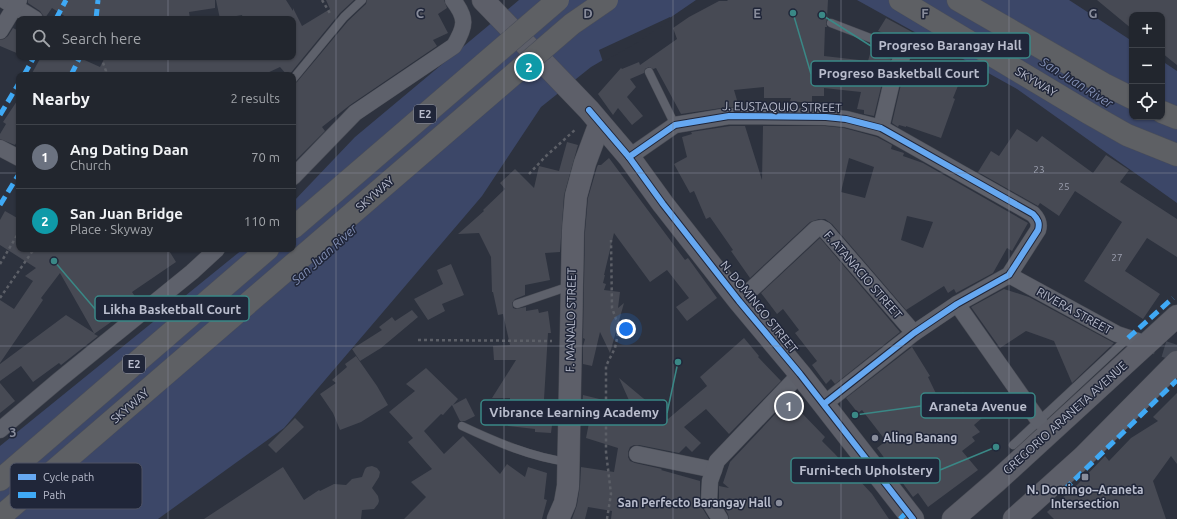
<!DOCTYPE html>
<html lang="en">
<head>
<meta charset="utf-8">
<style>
	body { margin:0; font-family:Ubuntu,sans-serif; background:#2e323a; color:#f1f3f6 }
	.controls { position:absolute; right:12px; top:12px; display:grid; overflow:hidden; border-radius:8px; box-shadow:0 1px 3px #0004 }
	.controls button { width:36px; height:36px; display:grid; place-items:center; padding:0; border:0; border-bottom:1px solid #3f434a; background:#22262e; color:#f1f3f6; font:20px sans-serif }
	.you { position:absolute; left:626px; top:329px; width:14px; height:14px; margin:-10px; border:3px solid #fff; border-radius:50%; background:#1a73e8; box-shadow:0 0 0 6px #1a73e833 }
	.badge { display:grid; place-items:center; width:26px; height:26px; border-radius:50%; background:#1a73e8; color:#fff; font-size:13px; font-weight:700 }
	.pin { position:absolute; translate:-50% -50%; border:2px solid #fff; box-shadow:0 1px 4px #0006 }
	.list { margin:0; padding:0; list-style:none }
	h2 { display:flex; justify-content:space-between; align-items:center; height:52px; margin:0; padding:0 16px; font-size:17px }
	h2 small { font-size:13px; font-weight:400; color:#a2a5aa }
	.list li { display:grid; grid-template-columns:26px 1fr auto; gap:12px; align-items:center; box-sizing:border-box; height:64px; padding:0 16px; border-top:1px solid #3f434a }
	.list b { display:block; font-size:15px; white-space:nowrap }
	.list p { margin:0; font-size:13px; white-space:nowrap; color:#a2a5aa }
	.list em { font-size:13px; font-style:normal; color:#a2a5aa }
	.icon { flex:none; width:22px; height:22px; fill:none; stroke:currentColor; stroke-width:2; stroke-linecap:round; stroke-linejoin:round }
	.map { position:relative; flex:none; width:1177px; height:519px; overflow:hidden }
	.search { position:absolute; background:#22262e; box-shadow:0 1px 3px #0004; left:16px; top:16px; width:280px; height:44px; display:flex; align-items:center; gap:10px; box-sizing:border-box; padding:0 14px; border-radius:8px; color:#a2a5aa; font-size:15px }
	.panel { position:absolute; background:#22262e; box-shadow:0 1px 3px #0004; left:16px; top:72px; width:280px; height:180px; border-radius:8px }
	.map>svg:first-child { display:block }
	.water { fill:#3c4768 }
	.pier { fill:#2d323e }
	.building { fill:#474a54; fill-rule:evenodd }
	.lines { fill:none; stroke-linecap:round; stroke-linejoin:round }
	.street-tunnel { stroke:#424753; stroke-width:16; stroke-dasharray:16 8; stroke-linecap:butt }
	.lane-casing { stroke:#4a4d56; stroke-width:9 }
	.street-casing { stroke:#4a4d56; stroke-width:17 }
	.secondary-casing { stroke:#4a4d56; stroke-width:23 }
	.highway-casing { stroke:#4a4e59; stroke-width:23 }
	.path { stroke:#5c5f67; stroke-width:2.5; stroke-dasharray:3 3; stroke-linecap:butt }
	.lane { stroke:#5e616b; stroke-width:8 }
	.street { stroke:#5e616b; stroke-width:16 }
	.secondary { stroke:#5d5f69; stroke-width:22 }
	.highway { stroke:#5e6064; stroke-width:22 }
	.highway-bridge-casing { stroke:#4a4e59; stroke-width:23; stroke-linecap:butt }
	.highway-bridge { stroke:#5e6064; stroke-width:22 }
	.quiet { stroke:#3fa9f5; stroke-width:5; stroke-dasharray:10 5; stroke-linecap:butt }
	.cycleway-casing { stroke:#202639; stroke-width:8 }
	.cycleway { stroke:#66a8f1; stroke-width:6 }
	.grid { fill:none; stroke:#888c9b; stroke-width:1; stroke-opacity:0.55 }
	.poi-dot { fill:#888c9b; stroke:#202639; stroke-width:1.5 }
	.labels { text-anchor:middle; stroke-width:3; stroke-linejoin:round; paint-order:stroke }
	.number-label { font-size:10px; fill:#9ca0af }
	.shield { fill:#202639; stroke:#8b90a1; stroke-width:1 }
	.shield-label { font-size:11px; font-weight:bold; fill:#b9bdcd }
	.street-label { font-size:12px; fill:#b9bdcd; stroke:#202639 }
	.poi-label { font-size:12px; font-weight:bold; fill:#b9bdcd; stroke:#202639; text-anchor:start }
	.water-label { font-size:13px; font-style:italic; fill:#818eb3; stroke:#202639 }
	.key { fill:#202639; stroke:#4e5365; stroke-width:1 }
	.key-label { font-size:11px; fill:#b9bdcd }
	.grid-label { font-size:13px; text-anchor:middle; font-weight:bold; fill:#888c9b; stroke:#202639; stroke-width:3; stroke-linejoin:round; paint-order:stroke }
	.leader { fill:none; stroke:#3a8886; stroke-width:1.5 }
	.callout-dot { fill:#3a8886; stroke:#202639; stroke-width:1.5 }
	.callout { fill:#202639; stroke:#3a8886; stroke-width:1.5 }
	.callout-label { font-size:13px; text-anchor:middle; font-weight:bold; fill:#b9bdcd }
</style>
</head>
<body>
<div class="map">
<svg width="1177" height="519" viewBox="0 0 1177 519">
	<rect width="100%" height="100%" fill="#2d323e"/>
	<g class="water">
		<path d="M519,0H696L639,39L591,67L541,107L482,196L284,428L158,519H0V446L243,249H293V202L355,137Z"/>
		<path d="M857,0H1069L1132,41V117H1162V61L1177,71V203L1017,89Z"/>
	</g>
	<path class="pier" d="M670,17L671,19L640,41L603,62L599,50Z"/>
	<g class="building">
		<path d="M28,0H215V8L189,12L190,19H69L52,8L45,18L40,11L28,3Z"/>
		<path d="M216,0H286L293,11V8L302,26L330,9L326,0H354L340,13L289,75H287L280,67L263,75H31L41,57H78L100,67L105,57H293V19H243L242,15L220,19Z"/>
		<path d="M367,0H444L447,8L438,14L448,33L433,40L437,46L350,105L322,127L325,131L293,163V84L297,82L348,21L366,4Z"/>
		<path d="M727,0H828L827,19L826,23L827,27H825L824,56L868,61L870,54L891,59L884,75L874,116L864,114V110L857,109L861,92L824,88V96H812V103L790,101L791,98H764V87L734,90L739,107H728L681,114L656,68L653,69L649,67L645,69L644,73L630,79L636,87L627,97L643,116L632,125L618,108L613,115L598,94L621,68L622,69L639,62L640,65L677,39L673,28L689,17L719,1H728Z"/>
		<path d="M1097,0H1177V65L1162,53V15H1132V29Z"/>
		<path d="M886,18L912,32L906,43L900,39L878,31Z"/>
		<path d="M13,28L19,31V54L0,46V40L4,39L8,36Z"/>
		<path d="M910,63L962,76L953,98L955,99L941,138L906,126V127L899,125L898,127L892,123L902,80Z"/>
		<path d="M19,98V138L15,145L0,139V134L6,124L3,122Z"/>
		<path d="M730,126H745L762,180L763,126H825L844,128L877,137L892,145L891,149L904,153L903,156L923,163L1028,223L1012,251L1007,248L993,273L956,293L954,289L948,293L944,286L906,310L832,224L825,219H819L810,222L750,278L731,251L733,250L710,217L706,219L694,191L690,193L674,164L687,157L682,137L692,134L691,132ZM849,158L874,167L865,198L841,192ZM907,216L933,222L923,248L901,240Z"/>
		<path d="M1017,129L1037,142L1042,136L1093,173L1106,155L1129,170L1120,182L1177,219V257L1147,238L1125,271L1160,294L1143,319L1084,281L1122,222L1075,191L1059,216L1040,203L1038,206L978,172L991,151L999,156Z"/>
		<path d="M567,142L578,145L564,195L560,252L545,253L550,280L525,285V295L515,299L512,303L513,308L516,309L526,307V311L538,309L539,313L548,311L551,333H548L543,416L553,417L551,433L535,432V429L508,426L510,398H492L516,360H494L493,346L510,345L503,314L498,315L493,292H492L491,257L479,233L458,234L484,211L483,210L505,189L500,183L515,169L534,188L539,166L559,171Z"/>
		<path d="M609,158L685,260L688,258L717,298L687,321L676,307L689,298L667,270L650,282L614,233L604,275H605L603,283L606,284L604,290L620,292L618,308L624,303L610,353L600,332L592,366L583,364V346L585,339L583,338L585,232L588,198L597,167L598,165H601Z"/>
		<path d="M5,211L19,219V249H168L176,262L132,292L136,298L117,310L121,315L94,334L98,336L61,365L59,363L33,382L21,366L0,381V364L66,315L94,333L60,273L41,298L43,300L0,363V300L14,309L33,281L25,276L36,268L0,245V220Z"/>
		<path d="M820,238L900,332L835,384L831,379L826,384L812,365L817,361L795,333L799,330L783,309L777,314L761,293Z"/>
		<path d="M451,264L464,295L442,304L445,311L428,320L414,299L443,284L437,270Z"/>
		<path d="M1004,289L1029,297L1114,343L1072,383L1054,341L1026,331L1000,348L971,307Z"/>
		<path d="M412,310L418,317L381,348L360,361L352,349L382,330L379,327L392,317L395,321Z"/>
		<path d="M744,338L759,356L758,357L781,381L729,434L706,409L684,427L701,443L692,452L686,446L679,453L639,445H634L630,447L628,452V457L630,461L635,463L662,469L661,470L700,481V501L701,506L709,519H611L612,511L588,507L585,519H572L577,505L580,486L581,467L614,472L618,448L586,438L590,418L586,417L588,410L582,409L583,395L632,407L619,378L668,419L707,386L700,377Z"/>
		<path d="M912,347L930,376L928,377L943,408L963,392L976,407L974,409L982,418L974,425L980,432L972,437L975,441L962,451L978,470L928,507L918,493L913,497L877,448L886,441L862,410L858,413L846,398Z"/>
		<path d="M356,356L377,386L388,405L361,422L340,430L333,413L320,394L336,383L332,380L347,367L345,364Z"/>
		<path d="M426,368L458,399L453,405L466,398L475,416L465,421H460L452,405L443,415L441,414L424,431L444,454L463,436L500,474L507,464L525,477L528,467L547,473L544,499L547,500L542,519H404L426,497L411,482L432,469L408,442L413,438L389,412L415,391L406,384Z"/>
		<path d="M0,383L15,401L0,413Z"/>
		<path d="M1177,393V464L1171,456L1153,481L1166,519H1054L1047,512L1078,484L1105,456L1109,461L1131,438L1158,421L1153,417Z"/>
		<path d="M794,394L802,403L797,408L825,437L822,441L834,453L872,494L889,519H729L728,514L719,499V486L729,488L723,483L730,462Z"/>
		<path d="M295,418L304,427L276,453L268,445Z"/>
		<path d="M372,466L377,468L380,472L379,477L372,488L378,496L379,501L378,504L374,509L362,510L361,519H204L283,467L304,500L319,490L320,491L334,484L346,485L352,479L362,477L365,469L367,467Z"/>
	</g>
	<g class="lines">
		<path class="street-tunnel" d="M1141,342L1177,353"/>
		<g class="lane-casing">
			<g id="lane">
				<path d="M831,23L878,41"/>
				<path d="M649,72L675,125"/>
				<path d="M293,79L344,17L362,0"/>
				<path d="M517,304L564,288H571"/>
				<path d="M462,426C496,442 531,457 568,462"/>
				<path d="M1013,445L1128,338"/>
			</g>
		</g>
		<g class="street-casing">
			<g id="street">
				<path d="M4,0L35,19"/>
				<path d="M0,31L19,0"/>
				<path d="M878,41L897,48L901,51L902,57L893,77L881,128"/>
				<path d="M0,148L19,158"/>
				<path d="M629,157L675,125L729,116L826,117L846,119L881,128L1033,214C1038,219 1040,223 1038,230L1009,275L957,304L914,333L824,404"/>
				<path d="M293,177L355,113L454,46C466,26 467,18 453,0"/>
				<path d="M1009,275L1117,334L1141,342"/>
				<path d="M739,301L816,229L821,228L825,230L914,333"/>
				<path d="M957,304L1039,421"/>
				<path d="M0,430L59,380L192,272L217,249"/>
				<path d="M637,454L714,470"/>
				<path d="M720,519L709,501L710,481L717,461L800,374"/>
			</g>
		</g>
		<g class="secondary-casing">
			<g id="secondary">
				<path d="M483,0L589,110L629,157L663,204L739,301L800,374L913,519"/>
				<path d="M558,519L565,503L568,486L573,231L576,196L585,163L598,128L601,125"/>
				<path d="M953,519L997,481L1177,316"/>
				<path d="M1014,519L1083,457L1177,362"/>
			</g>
		</g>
		<g class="highway-casing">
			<g id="highway">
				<path d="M900,0L1090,114L1127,135L1177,155"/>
				<path d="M958,0L1104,84L1132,98"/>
				<path d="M1162,112L1177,118"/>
				<path d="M0,480L268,249"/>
			</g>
		</g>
		<g class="path">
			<path d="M322,0L331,15"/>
			<path d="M101,57L106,71L104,75"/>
			<path d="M529,174L546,156L576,129"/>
			<path d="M0,264L19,232"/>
			<path d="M0,298L34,249"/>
			<path d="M418,340L552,341"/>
			<path d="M607,519L611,494L606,452V366L615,348L620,324L616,319L612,308L611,240"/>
		</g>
		<use href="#lane" class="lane"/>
		<use href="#street" class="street"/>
		<use href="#secondary" class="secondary"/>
		<use href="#highway" class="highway"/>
		<g class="highway-bridge-casing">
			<g id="highway-bridge">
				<path d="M293,228L558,0"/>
				<path d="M0,517L572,24L607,0"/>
			</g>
		</g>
		<use href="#highway-bridge" class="highway-bridge"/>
		<g class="quiet">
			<path d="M56,19L66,0"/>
			<path d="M96,19L98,0"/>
			<path d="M24,75L34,57"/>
			<path d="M71,75L80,57"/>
			<path d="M0,115L19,83"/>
			<path d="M0,205L19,174"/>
			<path d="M1128,338L1173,298"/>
			<path d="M1064,490L1177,380"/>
			<path d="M900,519L907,512"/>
		</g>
		<g class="cycleway-casing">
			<g id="cycleway">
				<path d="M589,110L629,157L663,204L739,301L800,374L913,519"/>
				<path d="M629,157L675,125L729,116L826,117L846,119L881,128L1033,214C1038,219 1040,223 1038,230L1009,275L957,304L914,333L824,404"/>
			</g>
		</g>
		<use href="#cycleway" class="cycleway"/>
	</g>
	<path class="grid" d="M168,0V19M336,0V519M504,0V519M673,0V519M841,0V519M1009,0V519M168,57V75M0,173H19M293,173H1177M168,249V519M0,346H1177"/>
	<g class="poi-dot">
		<circle cx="875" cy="438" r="4"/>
		<rect x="1081" y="473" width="8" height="8" rx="2"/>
		<circle cx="779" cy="503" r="4"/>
	</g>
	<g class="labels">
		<g class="number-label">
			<text x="1039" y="173">23</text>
			<text x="1064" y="190">25</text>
			<text x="1117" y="261">27</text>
		</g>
		<g class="shield">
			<rect x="414" y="105" width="22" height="18" rx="3"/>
			<rect x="123" y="355" width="22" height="18" rx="3"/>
		</g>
		<g class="shield-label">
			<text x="425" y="118">E2</text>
			<text x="134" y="368">E2</text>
		</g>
		<g class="street-label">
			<text transform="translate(1036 82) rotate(31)" y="4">SKYWAY</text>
			<text transform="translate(782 107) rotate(1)" y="4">J. EUSTAQUIO STREET</text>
			<text transform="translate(375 194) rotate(-41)" y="4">SKYWAY</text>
			<text transform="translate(863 275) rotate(49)" y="4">F. ATANACIO STREET</text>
			<text transform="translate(759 307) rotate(51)" y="4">N. DOMINGO STREET</text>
			<text transform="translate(1074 311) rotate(29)" y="4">RIVERA STREET</text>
			<text transform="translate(571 320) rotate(-89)" y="4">F. MANALO STREET</text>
			<text transform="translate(130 406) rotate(-41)" y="4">SKYWAY</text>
			<text transform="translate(1065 418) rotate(-42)" y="4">GREGORIO ARANETA AVENUE</text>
		</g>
		<g class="poi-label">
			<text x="883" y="442">Aling Banang</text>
			<text x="1085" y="494" text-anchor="middle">N. Domingo–Araneta<tspan x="1085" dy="14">Intersection</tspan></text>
			<text x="771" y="507" text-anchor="end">San Perfecto Barangay Hall</text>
		</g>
		<g class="water-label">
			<text transform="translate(1077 82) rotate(32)" y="5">San Juan River</text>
			<text transform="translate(324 254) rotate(-42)" y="5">San Juan River</text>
		</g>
	</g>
	<rect x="10" y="463" width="132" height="46" rx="6" class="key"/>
	<rect x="18" y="474" width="18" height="6" fill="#66a8f1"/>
	<rect x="18" y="492" width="18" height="6" fill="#3fa9f5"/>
	<g class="key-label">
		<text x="43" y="481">Cycle path</text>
		<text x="43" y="499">Path</text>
	</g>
	<g class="grid-label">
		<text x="420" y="18">C</text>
		<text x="588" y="18">D</text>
		<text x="757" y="18">E</text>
		<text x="925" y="18">F</text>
		<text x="1093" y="18">G</text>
		<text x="13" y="437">3</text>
	</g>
	<path class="leader" d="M822 15L871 46M793 13L811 74M54 261L95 309M855 415L921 406M678 362L667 413M996 447L940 470"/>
	<g class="callout-dot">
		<circle cx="822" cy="15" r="4"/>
		<circle cx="793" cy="13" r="4"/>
		<circle cx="54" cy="261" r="4"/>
		<circle cx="855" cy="415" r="4"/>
		<circle cx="678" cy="362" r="4"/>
		<circle cx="996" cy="447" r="4"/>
	</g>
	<g class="callout">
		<rect x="871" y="33" width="159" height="25" rx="4"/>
		<rect x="811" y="61" width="177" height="25" rx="4"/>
		<rect x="95" y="296" width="154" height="25" rx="4"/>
		<rect x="921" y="393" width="114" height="25" rx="4"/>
		<rect x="481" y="400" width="186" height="25" rx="4"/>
		<rect x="791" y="458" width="149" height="25" rx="4"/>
	</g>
	<g class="callout-label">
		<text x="950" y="50">Progreso Barangay Hall</text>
		<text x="899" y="78">Progreso Basketball Court</text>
		<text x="172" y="314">Likha Basketball Court</text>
		<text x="978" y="411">Araneta Avenue</text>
		<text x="574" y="417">Vibrance Learning Academy</text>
		<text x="866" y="475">Furni-tech Upholstery</text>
	</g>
</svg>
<div class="controls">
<button>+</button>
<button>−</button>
<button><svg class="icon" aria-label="locate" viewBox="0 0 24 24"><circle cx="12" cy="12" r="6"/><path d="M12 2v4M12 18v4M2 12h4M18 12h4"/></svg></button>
</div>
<div class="you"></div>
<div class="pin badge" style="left:789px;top:406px;background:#6b7280">1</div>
<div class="pin badge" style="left:529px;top:67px;background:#0f9aa8">2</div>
<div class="search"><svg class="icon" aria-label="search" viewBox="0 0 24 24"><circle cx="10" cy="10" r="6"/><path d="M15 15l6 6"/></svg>Search here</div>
<section class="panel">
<h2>Nearby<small>2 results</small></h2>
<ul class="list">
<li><span class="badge" style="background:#6b7280">1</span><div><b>Ang Dating Daan</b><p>Church</p></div><em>70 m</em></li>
<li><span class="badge" style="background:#0f9aa8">2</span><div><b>San Juan Bridge</b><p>Place · Skyway</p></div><em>110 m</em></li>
</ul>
</section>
</div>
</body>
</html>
